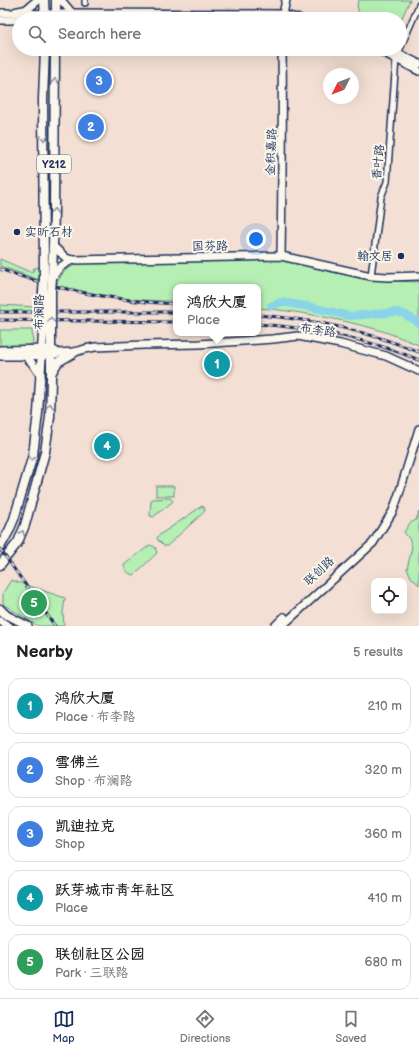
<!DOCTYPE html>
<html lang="en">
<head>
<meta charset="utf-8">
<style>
	body { margin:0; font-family:"Balsamiq Sans","LXGW WenKai TC",sans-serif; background:#f2f2f2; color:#222 }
	.controls { position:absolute; right:12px; bottom:12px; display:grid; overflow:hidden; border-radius:8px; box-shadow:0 4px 16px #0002 }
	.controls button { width:36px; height:36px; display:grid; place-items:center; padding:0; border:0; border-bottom:1px solid #e0e0e0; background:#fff; color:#222; font:20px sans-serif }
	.compass { position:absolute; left:323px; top:68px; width:36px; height:36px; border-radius:50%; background:#fff; box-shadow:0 4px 16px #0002; rotate:228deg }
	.you { position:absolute; left:256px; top:239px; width:14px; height:14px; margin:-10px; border:3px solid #fff; border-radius:50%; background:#1a73e8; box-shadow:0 0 0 6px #1a73e833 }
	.badge { display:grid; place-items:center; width:26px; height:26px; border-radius:50%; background:#1b2f5e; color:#fff; font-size:13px; font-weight:700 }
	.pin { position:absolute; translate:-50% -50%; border:2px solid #fff; box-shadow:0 1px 4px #0006 }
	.popup { position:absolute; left:173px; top:284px; width:88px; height:52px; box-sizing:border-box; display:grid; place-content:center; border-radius:8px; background:#fff; filter:drop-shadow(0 1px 3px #0005); font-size:13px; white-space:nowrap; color:#767676 }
	.popup b { font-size:15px; color:#222 }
	.popup::after { content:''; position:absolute; left:50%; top:100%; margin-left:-8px; border:8px solid transparent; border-top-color:#fff }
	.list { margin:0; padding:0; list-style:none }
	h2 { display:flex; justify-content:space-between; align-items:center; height:52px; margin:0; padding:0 16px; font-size:17px }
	h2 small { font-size:13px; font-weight:400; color:#767676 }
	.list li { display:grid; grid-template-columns:26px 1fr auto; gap:12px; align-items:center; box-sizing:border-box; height:56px; margin:0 8px 8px; padding:0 8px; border:1px solid #e0e0e0; border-radius:12px }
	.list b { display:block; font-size:15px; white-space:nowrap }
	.list p { margin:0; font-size:13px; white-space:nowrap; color:#767676 }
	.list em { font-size:13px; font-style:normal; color:#767676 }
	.icon { flex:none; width:22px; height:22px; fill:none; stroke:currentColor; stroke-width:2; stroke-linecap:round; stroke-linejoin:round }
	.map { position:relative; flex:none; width:419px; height:626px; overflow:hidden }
	.search { position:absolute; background:#fff; box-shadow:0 4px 16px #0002; left:12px; right:12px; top:12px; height:44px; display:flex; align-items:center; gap:10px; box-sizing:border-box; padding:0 14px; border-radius:22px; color:#767676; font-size:15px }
	.sheet { height:372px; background:#fff }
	nav { display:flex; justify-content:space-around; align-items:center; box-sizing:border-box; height:56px; border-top:1px solid #e0e0e0; background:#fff; font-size:11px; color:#767676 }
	nav a { display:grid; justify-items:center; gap:2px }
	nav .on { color:#1b2f5e }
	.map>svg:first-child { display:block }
	.green { fill:#b5efb3; stroke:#688f88 }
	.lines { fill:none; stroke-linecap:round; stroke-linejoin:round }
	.river { stroke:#89d4e9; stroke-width:8 }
	.street-casing { stroke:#1b2f5e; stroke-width:8 }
	.secondary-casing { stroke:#1b2f5e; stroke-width:10 }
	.primary-casing { stroke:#1b2f5e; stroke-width:11 }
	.street { stroke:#fbf7ec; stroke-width:5 }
	.secondary { stroke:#fbf7ec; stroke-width:7 }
	.primary { stroke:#fbf7ec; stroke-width:8 }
	.rail-casing { stroke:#1b2f5e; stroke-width:3 }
	.rail { stroke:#fbf7ec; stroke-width:1.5; stroke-dasharray:4.5; stroke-linecap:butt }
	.primary-bridge-casing { stroke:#1b2f5e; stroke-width:11; stroke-linecap:butt }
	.primary-bridge { stroke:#fbf7ec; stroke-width:8 }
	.oneway { stroke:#8b93a5 }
	.poi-dot { fill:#1b2f5e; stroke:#fbf7ec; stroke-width:1.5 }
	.labels { text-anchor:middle; stroke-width:4; stroke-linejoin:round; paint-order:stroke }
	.shield { fill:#fbf7ec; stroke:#5e6b89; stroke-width:1 }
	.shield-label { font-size:11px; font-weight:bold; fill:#1b2f5e }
	.street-label { font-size:12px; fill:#1b2f5e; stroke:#fbf7ec }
	.poi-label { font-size:12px; fill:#1b2f5e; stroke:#fbf7ec; text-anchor:start }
</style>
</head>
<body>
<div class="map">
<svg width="419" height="626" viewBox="0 0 419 626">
	<rect width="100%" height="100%" fill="#f3dfd3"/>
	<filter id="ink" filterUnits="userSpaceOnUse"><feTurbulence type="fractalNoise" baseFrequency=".025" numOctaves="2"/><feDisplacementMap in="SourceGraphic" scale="8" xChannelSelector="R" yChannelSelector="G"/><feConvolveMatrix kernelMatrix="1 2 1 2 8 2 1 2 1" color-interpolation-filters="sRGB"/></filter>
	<g filter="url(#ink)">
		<g class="green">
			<path d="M359,0H410L400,22V19H395L390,16L388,19H371L365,16L366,19H360L357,5Z"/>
			<path d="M0,259L30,272L33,271L34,268L42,267V281L0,266Z"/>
			<path d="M277,259L368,280L419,282V345C406,340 392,334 379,330C340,319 298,311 258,308V287H176V301C136,301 96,297 58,287L56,285L64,271L78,263Z"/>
			<path d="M0,305L36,307L37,312L0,311Z"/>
			<path d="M0,330H32L33,343L20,349L0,348Z"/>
			<rect x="156" y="486" width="18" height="10"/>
			<path d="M170,498L173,501L171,503L153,517L150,516L151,500L153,499Z"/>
			<path d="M202,506L204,507L205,511L167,546H164L157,539L158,536Z"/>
			<path d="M419,512V585L411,577L407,569L412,547L410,540L404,532L410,523L416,520Z"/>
			<path d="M150,545L155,547L157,553L134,575C128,574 125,570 124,565Z"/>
			<path d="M11,580L65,598L63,613L64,626H38L3,604V593Z"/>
		</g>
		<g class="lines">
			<path class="river" d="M271,306L281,302L311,307L350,316L397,312L404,314L419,323"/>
			<g class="street-casing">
				<g id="street">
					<path d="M85,0V3"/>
					<path d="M400,49L419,5"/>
					<path d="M371,276L381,197L387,182L396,59L400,49"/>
				</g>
			</g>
			<g class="secondary-casing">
				<g id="secondary">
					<path d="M61,0L72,13"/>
					<path d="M0,13L65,14L72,13L282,14L300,19"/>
					<path d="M35,19L49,18"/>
					<path d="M101,19L145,18L207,19"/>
					<path d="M282,19L286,0"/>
					<path d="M0,20H19"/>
					<path d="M377,49L419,71"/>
					<path d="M389,49L419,64"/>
					<path d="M53,246L66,258L72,260L281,256L371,276L388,277L419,276"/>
					<path d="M281,256C282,187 283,118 282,49"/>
					<path d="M52,278L60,267L72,260"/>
					<path d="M0,350L52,349L58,353L75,352L85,349L95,347L144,345L199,344L273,339L298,336L340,344L386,356L419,371"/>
					<path d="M0,356H30L56,354"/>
					<path d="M25,356L32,363L41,376"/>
					<path d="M1,612L28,626"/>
					<path d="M0,621L9,626"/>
					<path d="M275,626L284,617"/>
					<path d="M282,626L373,543L393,511L399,494L419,429"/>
				</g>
			</g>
			<g class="primary-casing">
				<g id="primary">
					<path d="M44,0L45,19"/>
					<path d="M56,0V19"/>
					<path d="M16,12L26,10L38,0"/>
					<path d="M18,20H19"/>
					<path d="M44,278L43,99L45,49"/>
					<path d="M52,278L54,212L55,49"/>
					<path d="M43,305V292"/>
					<path d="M51,306V292"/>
					<path d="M52,372L58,362L75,352"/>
					<path d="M0,547L9,531L14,519L33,455L38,413L43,334"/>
					<path d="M0,565L18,542L25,525L45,452L50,417L51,379V334"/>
					<path d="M0,609L6,615"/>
				</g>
			</g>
			<use href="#street" class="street"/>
			<use href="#secondary" class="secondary"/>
			<use href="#primary" class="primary"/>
			<g class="rail-casing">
				<g id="rail">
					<path d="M0,269C57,290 115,301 176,304"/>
					<path d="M0,312H176"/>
					<path d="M258,315C314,319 367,331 419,352"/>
					<path d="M0,320L176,322"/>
					<path d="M258,324C315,328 366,338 419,360"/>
					<path d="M0,549L55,626"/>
				</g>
			</g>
			<use href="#rail" class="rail"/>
			<g class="primary-bridge-casing">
				<g id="primary-bridge">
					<path d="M43,292L44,278"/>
					<path d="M51,292L52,278"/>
					<path d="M51,306V334"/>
					<path d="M43,334V305"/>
				</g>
			</g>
			<use href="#primary-bridge" class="primary-bridge"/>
		</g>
		<defs><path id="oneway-chevron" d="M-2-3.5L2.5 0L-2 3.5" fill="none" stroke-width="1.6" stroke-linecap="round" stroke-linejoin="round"/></defs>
		<g class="oneway">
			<use href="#oneway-chevron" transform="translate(55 81) rotate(-89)"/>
			<use href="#oneway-chevron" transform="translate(44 138) rotate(91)"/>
			<use href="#oneway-chevron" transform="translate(54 211) rotate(-89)"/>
			<use href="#oneway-chevron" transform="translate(51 320) rotate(-91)"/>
			<use href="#oneway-chevron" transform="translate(50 406) rotate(-87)"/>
			<use href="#oneway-chevron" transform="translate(32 458) rotate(103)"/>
			<use href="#oneway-chevron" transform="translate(22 533) rotate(-66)"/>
		</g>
	</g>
	<g class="poi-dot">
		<circle cx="17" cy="232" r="4"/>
		<circle cx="401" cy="256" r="4"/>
	</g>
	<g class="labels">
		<rect class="shield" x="37" y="155" width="34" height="18" rx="3"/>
		<g class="shield-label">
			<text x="54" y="168">Y212</text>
		</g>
		<g class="street-label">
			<text transform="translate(271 152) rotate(-88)" y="4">金积嘉路</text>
			<text transform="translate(378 162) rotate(-84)" y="4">香叶路</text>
			<text transform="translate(210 246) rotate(-1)" y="4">国芬路</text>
			<text transform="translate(39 312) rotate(-90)" y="4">布澜路</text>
			<text transform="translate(318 330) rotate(8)" y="4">布李路</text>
			<text transform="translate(319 571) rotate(-43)" y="4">联创路</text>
		</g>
		<g class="poi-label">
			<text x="25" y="236">实昕石材</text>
			<text x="393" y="260" text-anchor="end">翰文居</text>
		</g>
	</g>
</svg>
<div class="controls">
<button><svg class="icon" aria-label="locate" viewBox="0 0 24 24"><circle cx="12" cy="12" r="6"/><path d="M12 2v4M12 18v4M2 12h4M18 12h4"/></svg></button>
</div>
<svg class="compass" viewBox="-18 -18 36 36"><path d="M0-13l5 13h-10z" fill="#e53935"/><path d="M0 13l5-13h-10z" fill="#767676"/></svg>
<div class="you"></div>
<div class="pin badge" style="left:217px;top:364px;background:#0f9aa8">1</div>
<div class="popup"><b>鸿欣大厦</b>Place</div>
<div class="pin badge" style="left:91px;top:127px;background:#3f7fe0">2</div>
<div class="pin badge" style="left:99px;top:81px;background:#3f7fe0">3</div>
<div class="pin badge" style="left:107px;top:446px;background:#0f9aa8">4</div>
<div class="pin badge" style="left:34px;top:603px;background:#2e9e5b">5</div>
<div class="search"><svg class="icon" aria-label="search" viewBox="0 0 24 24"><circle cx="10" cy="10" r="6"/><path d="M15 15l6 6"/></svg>Search here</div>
</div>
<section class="sheet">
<h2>Nearby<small>5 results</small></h2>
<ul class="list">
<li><span class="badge" style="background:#0f9aa8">1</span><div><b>鸿欣大厦</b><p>Place · 布李路</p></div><em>210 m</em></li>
<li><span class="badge" style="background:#3f7fe0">2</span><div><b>雪佛兰</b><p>Shop · 布澜路</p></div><em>320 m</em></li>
<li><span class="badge" style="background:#3f7fe0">3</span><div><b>凯迪拉克</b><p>Shop</p></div><em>360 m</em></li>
<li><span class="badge" style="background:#0f9aa8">4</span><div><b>跃芽城市青年社区</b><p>Place</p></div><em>410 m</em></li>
<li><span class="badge" style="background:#2e9e5b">5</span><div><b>联创社区公园</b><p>Park · 三联路</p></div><em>680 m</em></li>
</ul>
</section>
<nav>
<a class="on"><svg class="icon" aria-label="map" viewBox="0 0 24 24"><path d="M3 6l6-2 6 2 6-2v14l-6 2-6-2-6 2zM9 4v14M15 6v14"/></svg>Map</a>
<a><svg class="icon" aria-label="directions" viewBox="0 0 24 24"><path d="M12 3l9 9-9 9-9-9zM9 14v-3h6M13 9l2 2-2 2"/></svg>Directions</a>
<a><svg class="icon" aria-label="saved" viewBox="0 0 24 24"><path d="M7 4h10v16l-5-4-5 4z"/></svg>Saved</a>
</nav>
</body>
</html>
